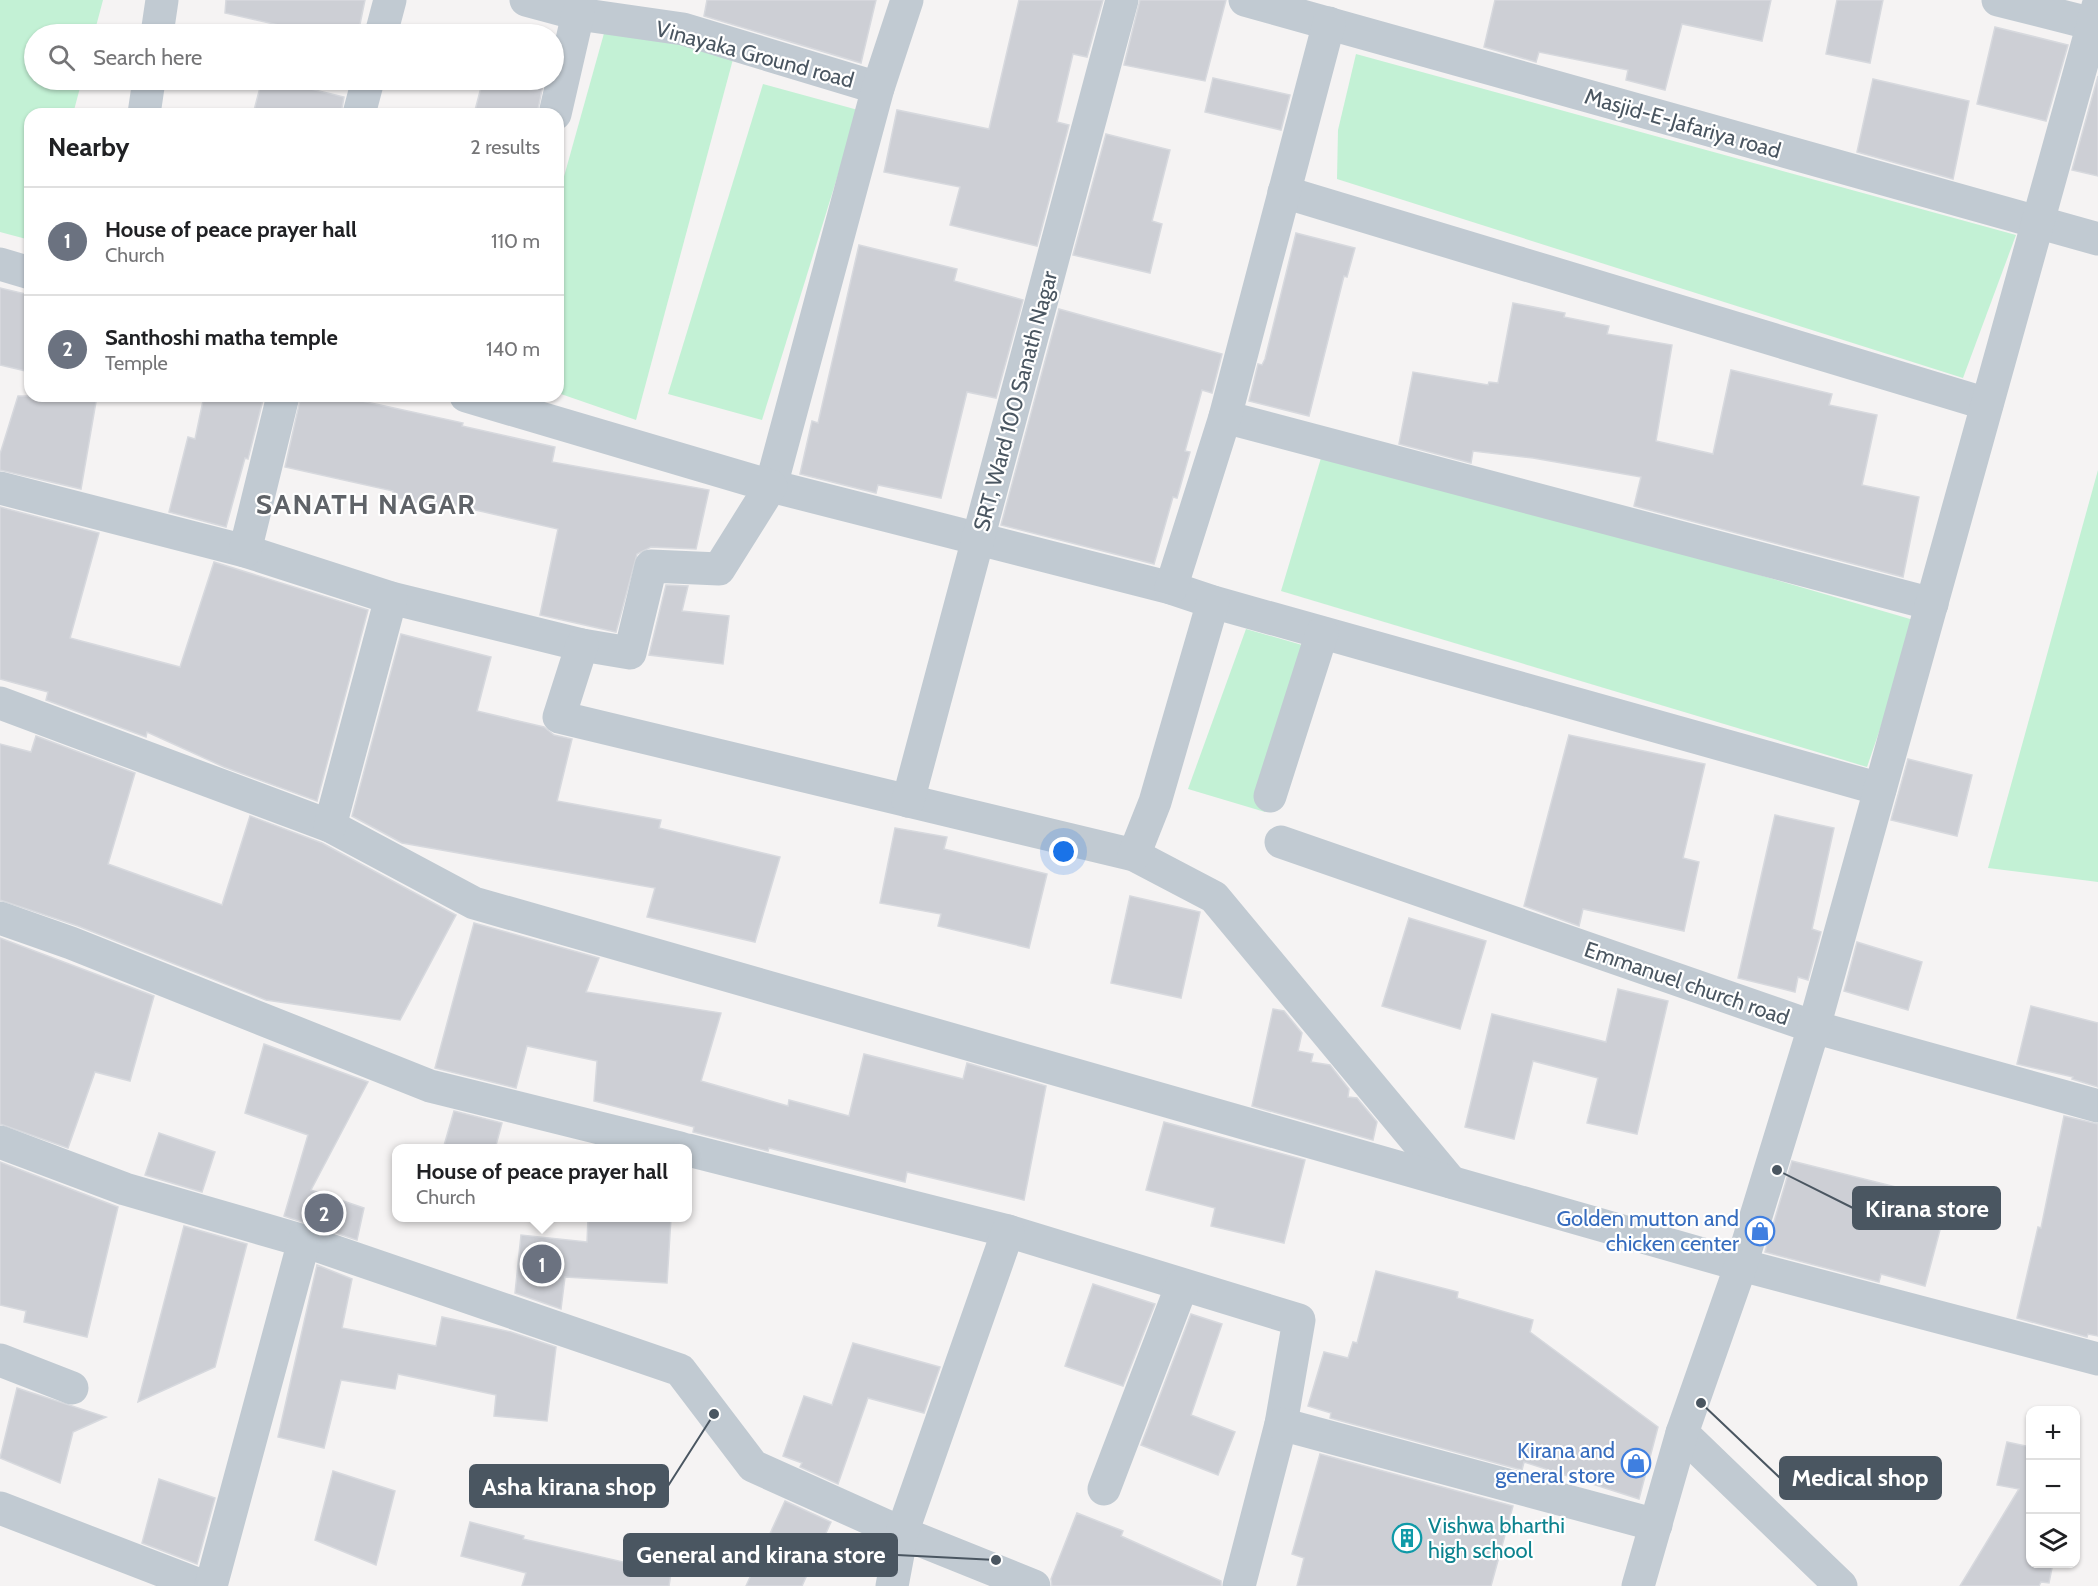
<!DOCTYPE html>
<html lang="en">
<head>
<meta charset="utf-8">
<style>
	body { margin:0; font-family:Cabin,sans-serif; background:#f6f6f6; color:#202124 }
	.controls { position:absolute; right:18px; bottom:18px; display:grid; overflow:hidden; border-radius:12px; box-shadow:0 2px 4px #0004 }
	.controls button { width:54px; height:54px; display:grid; place-items:center; padding:0; border:0; border-bottom:2px solid #e0e0e0; background:#fff; color:#202124; font:30px sans-serif }
	.you { position:absolute; left:1064px; top:852px; width:21px; height:21px; margin:-15px; border:4px solid #fff; border-radius:50%; background:#1a73e8; box-shadow:0 0 0 9px #1a73e833 }
	.badge { display:grid; place-items:center; width:39px; height:39px; border-radius:50%; background:#1a73e8; color:#fff; font-size:20px; font-weight:700 }
	.pin { position:absolute; translate:-50% -50%; border:3px solid #fff; box-shadow:0 2px 6px #0006 }
	.popup { position:absolute; left:392px; top:1144px; width:300px; height:78px; box-sizing:border-box; display:grid; place-content:center; border-radius:12px; background:#fff; filter:drop-shadow(0 2px 4px #0005); font-size:20px; white-space:nowrap; color:#757577 }
	.popup b { font-size:22px; color:#202124 }
	.popup::after { content:''; position:absolute; left:50%; top:100%; margin-left:-12px; border:12px solid transparent; border-top-color:#fff }
	.list { margin:0; padding:0; list-style:none }
	h2 { display:flex; justify-content:space-between; align-items:center; height:78px; margin:0; padding:0 24px; font-size:26px }
	h2 small { font-size:20px; font-weight:400; color:#757577 }
	.list li { display:grid; grid-template-columns:39px 1fr auto; gap:18px; align-items:center; box-sizing:border-box; height:108px; padding:0 24px; border-top:2px solid #e0e0e0 }
	.list b { display:block; font-size:22px; white-space:nowrap }
	.list p { margin:0; font-size:20px; white-space:nowrap; color:#757577 }
	.list em { font-size:20px; font-style:normal; color:#757577 }
	.icon { flex:none; width:33px; height:33px; fill:none; stroke:currentColor; stroke-width:2; stroke-linecap:round; stroke-linejoin:round }
	.map { position:relative; flex:none; width:2098px; height:1586px; overflow:hidden }
	.search { position:absolute; background:#fff; box-shadow:0 2px 4px #0004; left:24px; top:24px; width:540px; height:66px; display:flex; align-items:center; gap:15px; box-sizing:border-box; padding:0 21px; border-radius:33px; color:#757577; font-size:22px }
	.panel { position:absolute; background:#fff; box-shadow:0 2px 4px #0004; left:24px; top:108px; width:540px; height:294px; border-radius:18px }
	.map>svg:first-child { display:block }
	.green { fill:#c3f1d5 }
	.building { fill:#cdcfd5; stroke:#d7d9de; stroke-width:1.5 }
	.lines { fill:none; stroke-linecap:round; stroke-linejoin:round }
	.minor { stroke:#c1cad2; stroke-width:33 }
	.labels { text-anchor:middle; stroke-width:4.5; stroke-linejoin:round; paint-order:stroke }
	.street-label { font-size:22px; fill:#4a5661; stroke:#fff }
	.shop-label { font-size:22px; fill:#366cbe; stroke:#fff; text-anchor:end }
	.culture-label { font-size:22px; fill:#0d838f; stroke:#fff; text-anchor:start }
	.district-label { font-size:28px; font-weight:bold; letter-spacing:1.5px; fill:#5f6368; stroke:#fff }
	.leader { fill:none; stroke:#4a5661; stroke-width:2 }
	.callout-dot { fill:#4a5661; stroke:#fff; stroke-width:2 }
	.callout { fill:#4a5661; stroke:#4a5661; stroke-width:2 }
	.callout-label { font-size:24px; text-anchor:middle; font-weight:bold; fill:#fff }
</style>
</head>
<body>
<div class="map">
<svg width="2098" height="1586" viewBox="0 0 2098 1586">
	<rect width="100%" height="100%" fill="#f5f3f3"/>
	<g class="green">
		<path d="M0,0H103L94,34H34V80H82L73,114H30V240L0,232Z"/>
		<path d="M608,19L736,48L636,420L558,393V198Z"/>
		<path d="M1356,54L2016,235L1963,378L1337,179L1338,130Z"/>
		<path d="M763,84L858,110L762,420L668,394Z"/>
		<path d="M1324,448L1917,621L1867,767L1281,591Z"/>
		<path d="M2098,470V882L1988,868Z"/>
		<path d="M1246,629L1309,647L1265,812L1188,789Z"/>
	</g>
	<g class="building">
		<path d="M226,0H365L358,34H318L225,13Z"/>
		<path d="M707,0H876L861,63L704,16Z"/>
		<path d="M1019,0H1103L1087,57L1073,54L1057,122L1069,125L1037,246L950,225L960,187L884,172L897,110L989,129Z"/>
		<path d="M1140,0H1226L1205,81L1124,65Z"/>
		<path d="M1495,0H1771L1762,41L1682,24L1665,90L1626,80L1628,70L1539,52L1536,62L1484,47Z"/>
		<path d="M1837,0H1883L1870,63L1826,54Z"/>
		<path d="M1995,27L2068,45L2046,121L1977,104Z"/>
		<path d="M2098,76V176L2072,170Z"/>
		<path d="M1213,78L1290,95L1281,130L1205,112Z"/>
		<path d="M1873,79L1969,101L1953,179L1857,152Z"/>
		<path d="M262,80H274L344,97L341,114H253Z"/>
		<path d="M483,80H544L537,114H474Z"/>
		<path d="M1106,134L1170,150L1152,221L1162,224L1150,273L1073,255Z"/>
		<path d="M1296,233L1355,248L1347,277L1344,276L1309,416L1249,401L1258,364L1262,365L1265,359Z"/>
		<path d="M859,245L957,269L954,281L1023,300L996,398L967,392L941,498L878,485L876,493L800,474L812,421L818,423Z"/>
		<path d="M0,288L30,295V372L0,365Z"/>
		<path d="M1513,303L1565,313L1564,317L1609,326L1607,334L1672,345L1656,441L1713,454L1731,370L1832,394L1829,405L1877,415L1862,485L1919,497L1903,577L1634,506L1641,477L1533,458L1473,451L1471,463L1399,444L1413,372L1488,385L1489,382L1498,383Z"/>
		<path d="M1059,309L1222,354L1212,393L1202,390L1185,451L1190,452L1177,498L1173,497L1154,564L1001,525Z"/>
		<path d="M18,396H97L81,489L0,470V454Z"/>
		<path d="M204,396H264L248,459L245,458L226,527L169,512L188,437L195,439Z"/>
		<path d="M301,396H339L463,423L462,426L555,447L552,462L709,490L696,549L651,547L637,554L616,632L540,615L558,529L445,503L444,508L392,497L393,491L285,467Z"/>
		<path d="M0,507L99,533L70,638L180,667L214,562L368,610L317,801L224,767L147,732L146,737L46,700L48,692L0,679Z"/>
		<path d="M666,585L688,586L682,611L729,616L723,664L649,655Z"/>
		<path d="M401,634L491,657L477,711L544,727L554,735L572,739L557,801L661,820L659,828L780,857L755,942L647,917L655,888L402,843L352,816Z"/>
		<path d="M1569,735L1705,764L1683,858L1699,862L1684,931L1583,909L1579,926L1524,906Z"/>
		<path d="M36,736L135,773L108,864L222,905L250,816L322,843L456,915L400,1020L266,1000L78,926L0,900V744L31,752Z"/>
		<path d="M1908,759L1972,775L1957,836L1891,820Z"/>
		<path d="M1775,815L1834,828L1812,929L1821,932L1808,980L1798,977L1795,992L1738,978Z"/>
		<path d="M895,828L947,837L944,849L1047,874L1029,948L938,926L941,914L880,903Z"/>
		<path d="M1130,896L1200,912L1181,998L1111,983Z"/>
		<path d="M1409,918L1486,941L1460,1029L1382,1006Z"/>
		<path d="M474,923L599,958L586,992L721,1013L701,1081L788,1106L789,1100L849,1116L864,1054L963,1079L967,1063L1046,1086L1024,1200L907,1172L905,1182L769,1148L768,1151L693,1132L694,1127L594,1101L597,1061L527,1046L516,1088L435,1068Z"/>
		<path d="M0,938L154,996L130,1081L95,1072L68,1148L0,1124Z"/>
		<path d="M1857,942L1922,962L1908,1010L1844,991Z"/>
		<path d="M1618,989L1668,1001L1637,1134L1587,1123L1598,1078L1533,1061L1514,1139L1465,1127L1492,1014L1606,1042Z"/>
		<path d="M2031,1006L2098,1023V1087L2072,1079L2073,1077L2017,1064Z"/>
		<path d="M1273,1009L1284,1011L1302,1033L1298,1051L1313,1054L1311,1062L1330,1065L1349,1089L1348,1097L1357,1098L1377,1122L1373,1140L1252,1106Z"/>
		<path d="M264,1044L368,1082L311,1190L364,1208L357,1240L284,1216L308,1135L245,1113Z"/>
		<path d="M454,1111L502,1123L495,1149H443Z"/>
		<path d="M2064,1116L2098,1124V1336L2088,1334L2087,1337L2017,1318L2038,1227L2041,1228Z"/>
		<path d="M1164,1122L1305,1160L1284,1243L1211,1226L1215,1208L1146,1190Z"/>
		<path d="M159,1133L215,1152L202,1192L145,1175Z"/>
		<path d="M1792,1161L1948,1200L1925,1286L1881,1274L1879,1282L1765,1252Z"/>
		<path d="M0,1162L118,1207L87,1337L24,1322L26,1311L0,1305Z"/>
		<path d="M588,1218H671L667,1283L565,1277L561,1309L515,1293L521,1235L587,1242Z"/>
		<path d="M184,1226L247,1244L215,1367L138,1402Z"/>
		<path d="M317,1265L352,1279L342,1328L436,1346L442,1317L511,1332L556,1347L547,1421L494,1416L496,1395L398,1374L395,1389L341,1380L324,1448L278,1437Z"/>
		<path d="M1376,1271L1458,1292L1457,1298L1533,1320L1530,1332L1658,1427L1639,1499L1524,1462L1522,1470L1330,1418L1331,1413L1308,1406L1324,1352L1348,1358L1353,1342L1357,1343Z"/>
		<path d="M1093,1284L1155,1304L1123,1386L1065,1366Z"/>
		<path d="M1191,1314L1222,1324L1191,1415L1235,1432L1218,1475L1141,1445Z"/>
		<path d="M853,1343L940,1367L924,1413L868,1398L838,1484L800,1467L802,1463L783,1456L804,1396L832,1405Z"/>
		<path d="M17,1388L106,1417L73,1432L60,1483L0,1458Z"/>
		<path d="M2007,1442L2031,1447V1563H2053L2049,1583L2041,1582L2039,1586H1960L2019,1489L1997,1485Z"/>
		<path d="M1320,1454L1513,1506L1491,1586H1297L1304,1558L1292,1554Z"/>
		<path d="M333,1471L395,1491L376,1565L315,1540Z"/>
		<path d="M159,1479L215,1498L197,1564L142,1543Z"/>
		<path d="M785,1501L831,1522L802,1586H746Z"/>
		<path d="M1077,1513L1123,1531L1121,1536L1221,1581V1586H1052L1051,1579Z"/>
		<path d="M470,1522L524,1536L523,1539L671,1573L669,1586H522L526,1573L461,1556Z"/>
	</g>
	<g class="lines">
		<g class="minor">
			<path d="M526,0L578,14L683,29L878,88"/>
			<path d="M907,0L878,88L771,486L1171,588L1213,602L1880,789"/>
			<path d="M1245,0L2098,239"/>
			<path d="M1998,0L2093,24"/>
			<path d="M157,34L162,0"/>
			<path d="M381,34L390,0"/>
			<path d="M144,114L149,80"/>
			<path d="M359,114L368,80"/>
			<path d="M555,114L578,14"/>
			<path d="M1284,192L1987,404"/>
			<path d="M0,264L30,273"/>
			<path d="M1225,417L1932,604"/>
			<path d="M0,488L245,551L391,598L582,645L630,653L651,566L719,569L771,486L466,396"/>
			<path d="M245,551L283,396"/>
			<path d="M1171,588L1225,417L1329,23"/>
			<path d="M582,645L559,717L1134,855L1214,897L1451,1182"/>
			<path d="M0,703L330,826L474,903L1741,1265L2098,1359"/>
			<path d="M1270,796L1322,633"/>
			<path d="M908,801L1122,0"/>
			<path d="M330,826L391,598"/>
			<path d="M1281,842L1814,1027L2098,1106"/>
			<path d="M1134,855L1155,802L1213,602"/>
			<path d="M0,918L71,943L430,1086L680,1148"/>
			<path d="M0,1142L125,1189L304,1241L680,1370L753,1466L902,1533L1034,1586"/>
			<path d="M688,1150L1008,1231L1299,1320L1281,1424L1239,1586"/>
			<path d="M0,1360L72,1388"/>
			<path d="M1281,1424L1656,1525"/>
			<path d="M1682,1433L1841,1586"/>
			<path d="M1104,1489L1182,1285"/>
			<path d="M0,1508L202,1586"/>
			<path d="M211,1586L304,1241"/>
			<path d="M892,1586L902,1533L1008,1231"/>
			<path d="M1638,1586L1682,1433L1741,1265L1814,1027L2098,6"/>
		</g>
	</g>
	<defs>
		<g id="shop-ring" transform="scale(1.5)"><circle r="9.5" fill="#fff" stroke="#3f7fe0" stroke-width="1.5"/><path d="M-5-2.5h2.3a2.7 3.5 0 0 1 5.4 0H5L5.5 6h-11ZM-1.5-2.5h3a1.5 2.3 0 0 0-3 0Z" fill="#3f7fe0"/></g>
		<g id="building-ring" transform="scale(1.5)"><circle r="9.5" fill="#fff" stroke="#0f9aa8" stroke-width="1.5"/><path d="M-4-6H4V6H1V3H-1V6H-4ZM-2.5-4.3h1.7v1.8h-1.7ZM.8-4.3h1.7v1.8H.8ZM-2.5-1h1.7V.8h-1.7ZM.8-1h1.7V.8H.8Z" fill="#0f9aa8"/></g>
	</defs>
	<g fill-rule="evenodd">
		<use href="#shop-ring" x="1760" y="1231"/>
		<use href="#shop-ring" x="1636" y="1463"/>
		<use href="#building-ring" x="1407" y="1538"/>
	</g>
	<g class="labels">
		<g class="street-label">
			<text transform="translate(755 54) rotate(15)" y="8">Vinayaka Ground road</text>
			<text transform="translate(1683 123) rotate(16)" y="8">Masjid-E-Jafariya road</text>
			<text transform="translate(1015 401) rotate(-75)" y="8">SRT, Ward 100 Sanath Nagar</text>
			<text transform="translate(1687 983) rotate(19)" y="8">Emmanuel church road</text>
		</g>
		<g class="shop-label">
			<text x="1739" y="1226">Golden mutton and<tspan x="1739" dy="25">chicken center</tspan></text>
			<text x="1615" y="1458">Kirana and<tspan x="1615" dy="25">general store</tspan></text>
		</g>
		<g class="culture-label">
			<text x="1428" y="1533">Vishwa bharthi<tspan x="1428" dy="25">high school</tspan></text>
		</g>
		<g class="district-label">
			<text x="366" y="514">SANATH NAGAR</text>
		</g>
	</g>
	<path class="leader" d="M1777 1170L1853 1208M1701 1403L1780 1478M714 1414L668 1486M996 1560L897 1555"/>
	<g class="callout-dot">
		<circle cx="1777" cy="1170" r="6"/>
		<circle cx="1701" cy="1403" r="6"/>
		<circle cx="714" cy="1414" r="6"/>
		<circle cx="996" cy="1560" r="6"/>
	</g>
	<g class="callout">
		<rect x="1853" y="1187" width="147" height="42" rx="6"/>
		<rect x="1780" y="1457" width="161" height="42" rx="6"/>
		<rect x="470" y="1465" width="198" height="42" rx="6"/>
		<rect x="624" y="1534" width="273" height="42" rx="6"/>
	</g>
	<g class="callout-label">
		<text x="1927" y="1217">Kirana store</text>
		<text x="1860" y="1486">Medical shop</text>
		<text x="569" y="1495">Asha kirana shop</text>
		<text x="761" y="1563">General and kirana store</text>
	</g>
</svg>
<div class="controls">
<button>+</button>
<button>−</button>
<button><svg class="icon" aria-label="layers" viewBox="0 0 24 24"><path d="M12 4l9 5-9 5-9-5zM3 14l9 5 9-5"/></svg></button>
</div>
<div class="you"></div>
<div class="pin badge" style="left:542px;top:1264px;background:#6b7280">1</div>
<div class="popup"><b>House of peace prayer hall</b>Church</div>
<div class="pin badge" style="left:324px;top:1213px;background:#6b7280">2</div>
<div class="search"><svg class="icon" aria-label="search" viewBox="0 0 24 24"><circle cx="10" cy="10" r="6"/><path d="M15 15l6 6"/></svg>Search here</div>
<section class="panel">
<h2>Nearby<small>2 results</small></h2>
<ul class="list">
<li><span class="badge" style="background:#6b7280">1</span><div><b>House of peace prayer hall</b><p>Church</p></div><em>110 m</em></li>
<li><span class="badge" style="background:#6b7280">2</span><div><b>Santhoshi matha temple</b><p>Temple</p></div><em>140 m</em></li>
</ul>
</section>
</div>
</body>
</html>
